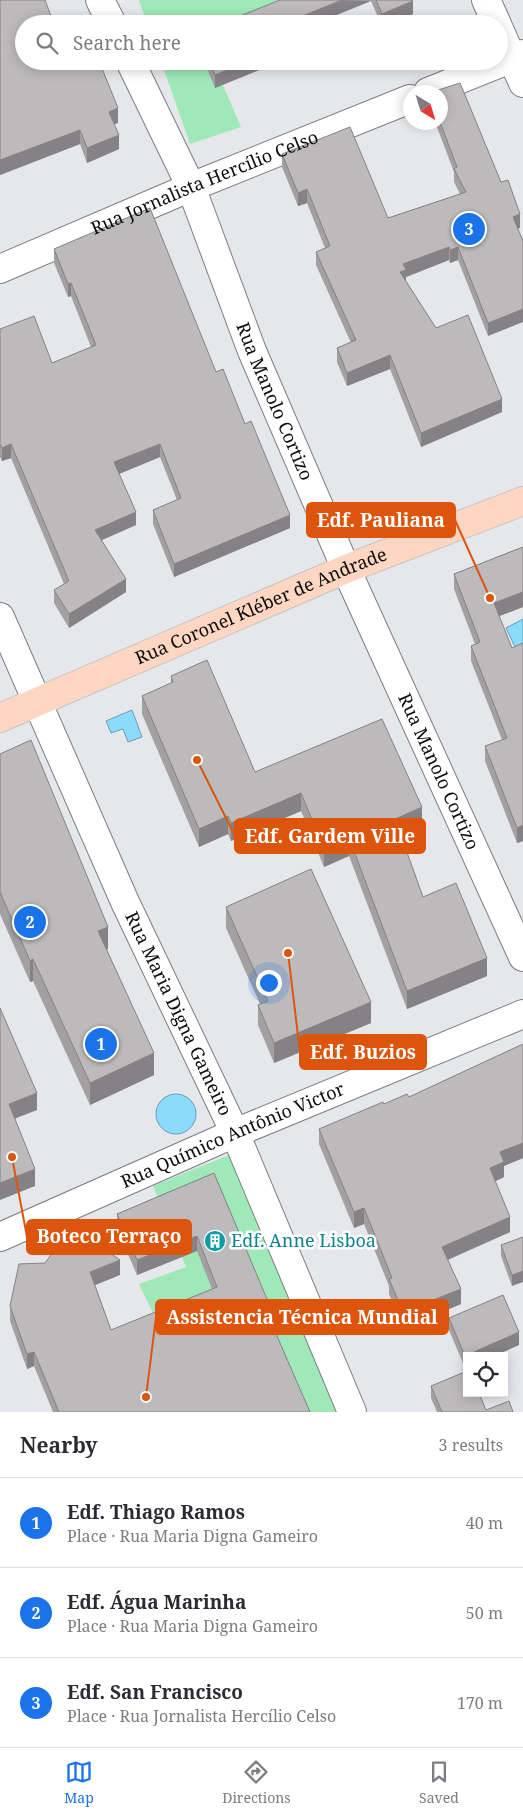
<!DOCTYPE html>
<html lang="en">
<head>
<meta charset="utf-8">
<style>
	body { margin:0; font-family:"Noto Serif",serif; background:#f2f2f3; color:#2b2b33 }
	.controls { position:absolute; right:15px; bottom:15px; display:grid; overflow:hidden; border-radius:0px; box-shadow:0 2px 12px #0003 }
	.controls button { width:45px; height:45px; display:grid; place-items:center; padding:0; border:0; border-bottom:1px solid #e1e1e2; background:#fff; color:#2b2b33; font:25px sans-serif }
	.compass { position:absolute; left:403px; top:85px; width:45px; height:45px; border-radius:50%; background:#fff; box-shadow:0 2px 12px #0003; rotate:142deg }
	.you { position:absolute; left:268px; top:982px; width:18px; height:18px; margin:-12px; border:4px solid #fff; border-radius:50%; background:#1a73e8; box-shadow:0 0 0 8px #1a73e833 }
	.badge { display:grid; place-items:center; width:32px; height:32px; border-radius:50%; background:#1a73e8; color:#fff; font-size:16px; font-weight:700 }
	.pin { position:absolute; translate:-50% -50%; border:2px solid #fff; box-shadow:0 1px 5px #0006 }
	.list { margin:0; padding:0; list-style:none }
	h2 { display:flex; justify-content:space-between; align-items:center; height:65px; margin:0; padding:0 20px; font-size:21px }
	h2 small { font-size:16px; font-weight:400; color:#7c7c81 }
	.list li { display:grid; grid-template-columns:32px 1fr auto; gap:15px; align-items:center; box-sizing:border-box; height:90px; padding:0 20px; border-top:1px solid #e1e1e2 }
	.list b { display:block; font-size:19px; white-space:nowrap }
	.list p { margin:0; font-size:16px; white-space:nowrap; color:#7c7c81 }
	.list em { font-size:16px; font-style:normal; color:#7c7c81 }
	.icon { flex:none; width:28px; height:28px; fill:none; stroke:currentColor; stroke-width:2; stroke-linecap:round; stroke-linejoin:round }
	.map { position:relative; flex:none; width:523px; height:1412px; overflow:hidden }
	.search { position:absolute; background:#fff; box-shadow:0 2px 12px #0003; left:15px; right:15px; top:15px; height:55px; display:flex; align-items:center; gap:12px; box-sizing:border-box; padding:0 18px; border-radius:28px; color:#7c7c81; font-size:19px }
	.sheet { height:335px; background:#fff }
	nav { display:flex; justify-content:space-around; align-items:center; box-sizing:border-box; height:70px; border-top:1px solid #e1e1e2; background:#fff; font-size:14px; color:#7c7c81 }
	nav a { display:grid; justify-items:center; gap:2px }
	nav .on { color:#1a73e8 }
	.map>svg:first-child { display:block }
	.green { fill:#9ee9b7 }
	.water { fill:#8bdcfc; stroke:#659eb5 }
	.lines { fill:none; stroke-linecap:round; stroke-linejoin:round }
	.minor-casing { stroke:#7b7e80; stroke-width:30 }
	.major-casing { stroke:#c5c5c5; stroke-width:30 }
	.minor { stroke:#fff; stroke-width:28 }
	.major { stroke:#fed6c1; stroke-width:28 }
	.wall { fill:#a3a0a2 }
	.shaded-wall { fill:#848284 }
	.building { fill:#bdbabc; stroke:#848284 }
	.labels { text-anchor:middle; stroke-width:5; stroke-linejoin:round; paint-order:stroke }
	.street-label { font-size:18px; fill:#0c0d0e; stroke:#fff }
	.culture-label { font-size:18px; fill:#0d838f; stroke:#fff; text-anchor:start }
	.leader { fill:none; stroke:#dd550c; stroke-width:2 }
	.callout-dot { fill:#dd550c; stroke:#fff; stroke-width:2 }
	.callout { fill:#dd550c; stroke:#dd550c; stroke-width:2 }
	.callout-label { font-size:19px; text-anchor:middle; font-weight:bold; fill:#fff }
</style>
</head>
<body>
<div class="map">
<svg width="523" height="1412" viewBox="0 0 523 1412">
	<rect width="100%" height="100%" fill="#e5e7ea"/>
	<g class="green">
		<path d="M139,0H290L295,24H147Z"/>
		<path d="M161,61H240L219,76L241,127L190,144Z"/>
		<path d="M229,1155L340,1412H305L155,1317L139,1284L186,1267L153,1186Z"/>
	</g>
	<g class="water">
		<path d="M523,619V643L515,647L506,628Z"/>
		<path d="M132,710L142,737L128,742L123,729L111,733L106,721Z"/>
		<circle cx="176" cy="1114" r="20"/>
	</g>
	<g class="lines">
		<g class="minor-casing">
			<g id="minor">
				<path d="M100,0L112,24"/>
				<path d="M486,0L497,24"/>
				<path d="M499,29L523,83"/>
				<path id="s1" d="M130,61L191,187L252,351L346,569L523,957"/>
				<path d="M428,92L523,54"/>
				<path id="s2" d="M0,269L191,187L410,99"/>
				<path id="s3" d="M0,617L125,902L235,1133L352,1412"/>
				<path id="s4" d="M0,1237L235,1133L523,1014"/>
			</g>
		</g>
		<g class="major-casing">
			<g id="major">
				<path id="s5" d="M0,718L346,569L523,501"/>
			</g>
		</g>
		<use href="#minor" class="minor"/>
		<use href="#major" class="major"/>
	</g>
	<g class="wall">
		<path d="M0,0L24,24L118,123L114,124L119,149L87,163L80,144L0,175Z"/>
		<path d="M280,0H412L413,14L391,24H381L371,1Z"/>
		<path d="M204,61H281L215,88Z"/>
		<path d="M435,122H440L501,182L520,228H518L488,336L458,260L450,263L449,260L406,277V281L436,328L502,412L421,447L390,369L347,386L337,362V348L351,343L316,265V252L325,248L307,203L298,206L282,167V154L388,218L460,194L454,182V172Z"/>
		<path d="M54,249L216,372L245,424L290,528L174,577L153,524V510L177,500L160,457L119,474L136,525L102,540L126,592L69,628L54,603V590L64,584L11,458L2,461L0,457V329L52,363L91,347L71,296L68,297L54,263Z"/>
		<path d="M523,547V607L499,616L512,648L523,643V841L517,843L485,761V746L502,740L471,661V646L475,644L454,589V574Z"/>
		<path d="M171,676L255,772L422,825L400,834L423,897L487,976L407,1009L349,856L324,867L301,811L231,841L228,834L199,847L142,714V696L171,683Z"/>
		<path d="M0,754L108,949L107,950L154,1075L90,1105L33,981L30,982L0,914Z"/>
		<path d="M226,907L371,1023L274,1063L258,1025V1005L260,1004L226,928Z"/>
		<path d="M523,1044V1158L504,1166V1177L495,1181L510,1232L448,1260L461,1304L403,1328L389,1294V1286L364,1224L354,1228L319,1144V1129L384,1104L409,1097Z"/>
		<path d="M214,1173L272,1326L310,1412H53L34,1366L27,1369L10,1321V1306L120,1275L95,1285L111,1330L212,1289L197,1251L137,1275L117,1229V1214Z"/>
		<path d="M523,1237L512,1286L501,1256V1245Z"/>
		<path d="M449,1318L519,1345L494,1356H467L465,1368L449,1330Z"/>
		<path d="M431,1386L486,1410L513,1412H437L431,1398Z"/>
	</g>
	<g class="shaded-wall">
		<path d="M342,0L371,1L315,24H300V17Z"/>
		<path d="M413,1V14L391,24H382V14Z"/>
		<path d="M249,61H281L215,88V75Z"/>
		<path d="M118,108V123L109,126V112Z"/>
		<path d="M80,130V144L0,175V160Z"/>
		<path d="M119,135V149L87,163V148Z"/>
		<path d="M307,189V203L298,206V193Z"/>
		<path d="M520,214V228L513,230V217Z"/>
		<path d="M449,247V260L406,277V284L400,272L403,264Z"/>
		<path d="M458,247V260L450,263V250Z"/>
		<path d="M71,283V296L68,297V284Z"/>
		<path d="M523,309V322L488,336V323Z"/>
		<path d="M390,355V369L347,386V373Z"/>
		<path d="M502,399V412L421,447V433Z"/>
		<path d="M11,444V458L2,461V448Z"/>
		<path d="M160,444V457L114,476V462Z"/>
		<path d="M136,512V525L95,543V530Z"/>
		<path d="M290,515V528L174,577V564Z"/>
		<path d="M126,579V592L69,628V614Z"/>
		<path d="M523,592V607L494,618V603Z"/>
		<path d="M301,793V811L231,841V823Z"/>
		<path d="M422,807V825L395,837V819Z"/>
		<path d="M228,816V834L199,847V829Z"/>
		<path d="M523,825V841L517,843V828Z"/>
		<path d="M349,838V856L324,867V849Z"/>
		<path d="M108,927V949L98,953V931Z"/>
		<path d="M487,958V976L407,1009V991Z"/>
		<path d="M33,959V981L30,982V961Z"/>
		<path d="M371,1002V1023L274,1063V1043Z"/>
		<path d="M154,1053V1075L90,1105V1083Z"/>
		<path d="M37,1093V1110L9,1121V1104Z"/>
		<path d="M523,1143V1158L504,1166V1177L490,1184V1168L500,1152Z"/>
		<path d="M35,1169V1186L0,1200V1183Z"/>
		<path d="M364,1208V1224L354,1228V1212Z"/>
		<path d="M510,1217V1232L442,1262V1247Z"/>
		<path d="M197,1236V1251L137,1275V1260Z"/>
		<path d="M120,1260V1275L90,1287V1272Z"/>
		<path d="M523,1271V1282L512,1286V1275Z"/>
		<path d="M461,1289V1304L403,1328V1312Z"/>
		<path d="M272,1311V1326L267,1313Z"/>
		<path d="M519,1332V1345L494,1356H467V1367L465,1368V1356Z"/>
		<path d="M34,1352V1366L27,1369V1354Z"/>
	</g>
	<g class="building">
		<path d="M0,0H45L54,24H24V61H84L85,64L92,61H99L118,108L109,112L119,135L87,148L80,130L0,160Z"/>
		<path d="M280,0H342L300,17L303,24H220Z"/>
		<path d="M376,0H412L413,1L382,14Z"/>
		<path d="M209,61H249L215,75Z"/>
		<path d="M460,83L501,182L508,180L520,214L513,217L523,241V309L488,323L458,247L450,250L449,247L403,264L406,270L400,272L436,328L468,315L502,399L421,433L390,355L347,373L337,348L356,340L316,252L330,246L307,189L298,193L282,154L350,127L388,218L466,192L454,169L457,167L440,122V92H432Z"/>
		<path d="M150,208L216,372L223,369L245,424L251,421L290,515L174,564L153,510L181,498L160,444L114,462L136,512L95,530L126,579L69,614L54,590L69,581L11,444L2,448L0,444V329L34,316L52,363L96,345L71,283L68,284L54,249Z"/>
		<path d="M523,547V592L494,603L512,648L523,643V825L517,828L485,746L507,738L471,646L480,642L454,574Z"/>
		<path d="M207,660L255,772L382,719L422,807L395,819L423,897L456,883L487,958L407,991L349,838L324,849L301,793L231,823L228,816L199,829L142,696L173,682L171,676Z"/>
		<path d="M31,740L108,927L98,931L154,1053L90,1083L33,959L30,961L0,892V754Z"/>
		<path d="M311,869L371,1002L274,1043L258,1005L268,1001L226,907Z"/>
		<path d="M0,1008L37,1093L9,1104L35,1169L0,1183Z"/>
		<path d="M523,1044V1143L500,1152L504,1162L490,1168L510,1217L442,1247L461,1289L403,1312L389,1279L392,1278L364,1208L354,1212L319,1129L383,1102L384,1104L407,1094L409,1097Z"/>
		<path d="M214,1173L272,1311L267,1313L310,1412H59L34,1352L27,1354L10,1306L19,1264L45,1263L72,1226L120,1260L90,1272L111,1330L217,1287L197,1236L137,1260L117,1214Z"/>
		<path d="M523,1237V1271L512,1275L501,1245Z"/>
		<path d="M503,1295L519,1332L465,1356L449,1318Z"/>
		<path d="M467,1371V1393H479L486,1410L509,1401L513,1412H442L431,1386Z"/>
	</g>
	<defs>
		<g id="building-disc" transform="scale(1.125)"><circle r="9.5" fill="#0f9aa8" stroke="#fff"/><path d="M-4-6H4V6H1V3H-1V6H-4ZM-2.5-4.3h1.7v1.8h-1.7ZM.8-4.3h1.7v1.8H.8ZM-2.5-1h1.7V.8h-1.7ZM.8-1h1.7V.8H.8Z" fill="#fff"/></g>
	</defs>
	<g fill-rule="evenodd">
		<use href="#building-disc" x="215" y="1241"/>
	</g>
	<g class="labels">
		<g class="street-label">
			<text dy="6" stroke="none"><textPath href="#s2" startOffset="222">Rua Jornalista Hercílio Celso</textPath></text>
			<text dy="6" stroke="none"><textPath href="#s1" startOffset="370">Rua Manolo Cortizo</textPath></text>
			<text dy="6" stroke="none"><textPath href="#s5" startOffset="284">Rua Coronel Kléber de Andrade</textPath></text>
			<text dy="6" stroke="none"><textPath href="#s1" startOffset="775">Rua Manolo Cortizo</textPath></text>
			<text dy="6" stroke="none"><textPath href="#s3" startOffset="435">Rua Maria Digna Gameiro</textPath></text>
			<text dy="6" stroke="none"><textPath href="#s4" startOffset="254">Rua Químico Antônio Victor</textPath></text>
		</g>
		<g class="culture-label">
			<text x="231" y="1247">Edf. Anne Lisboa</text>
		</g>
	</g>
	<path class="leader" d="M490 598L455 520M197 760L235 836M288 953L300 1052M12 1157L27 1237M146 1397L156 1317"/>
	<g class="callout-dot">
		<circle cx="490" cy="598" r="5"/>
		<circle cx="197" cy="760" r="5"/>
		<circle cx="288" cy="953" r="5"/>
		<circle cx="12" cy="1157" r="5"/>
		<circle cx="146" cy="1397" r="5"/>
	</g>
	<g class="callout">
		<rect x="307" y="503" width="148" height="34" rx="5"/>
		<rect x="235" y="819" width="190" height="34" rx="5"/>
		<rect x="300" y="1035" width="126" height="34" rx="5"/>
		<rect x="27" y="1220" width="164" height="34" rx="5"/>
		<rect x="156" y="1300" width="292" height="34" rx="5"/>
	</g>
	<g class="callout-label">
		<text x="381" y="527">Edf. Pauliana</text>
		<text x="330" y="843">Edf. Gardem Ville</text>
		<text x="363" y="1059">Edf. Buzios</text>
		<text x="109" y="1243">Boteco Terraço</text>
		<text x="302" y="1324">Assistencia Técnica Mundial</text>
	</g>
</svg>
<div class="controls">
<button><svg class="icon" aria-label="locate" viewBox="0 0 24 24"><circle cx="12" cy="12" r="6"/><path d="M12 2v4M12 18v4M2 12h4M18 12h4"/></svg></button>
</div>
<svg class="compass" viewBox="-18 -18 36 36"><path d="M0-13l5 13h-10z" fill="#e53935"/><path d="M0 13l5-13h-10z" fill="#7c7c81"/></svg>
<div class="you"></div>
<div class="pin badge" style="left:101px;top:1044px">1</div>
<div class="pin badge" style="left:30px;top:922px">2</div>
<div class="pin badge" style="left:469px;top:229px">3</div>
<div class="search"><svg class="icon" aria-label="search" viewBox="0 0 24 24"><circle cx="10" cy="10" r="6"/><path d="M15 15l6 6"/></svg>Search here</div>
</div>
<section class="sheet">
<h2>Nearby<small>3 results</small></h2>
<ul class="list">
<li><span class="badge">1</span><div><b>Edf. Thiago Ramos</b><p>Place · Rua Maria Digna Gameiro</p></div><em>40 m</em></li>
<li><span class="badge">2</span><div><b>Edf. Água Marinha</b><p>Place · Rua Maria Digna Gameiro</p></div><em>50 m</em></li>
<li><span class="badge">3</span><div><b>Edf. San Francisco</b><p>Place · Rua Jornalista Hercílio Celso</p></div><em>170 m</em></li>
</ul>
</section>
<nav>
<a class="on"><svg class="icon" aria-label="map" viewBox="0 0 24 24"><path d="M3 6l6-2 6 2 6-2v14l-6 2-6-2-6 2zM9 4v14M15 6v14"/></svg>Map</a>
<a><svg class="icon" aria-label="directions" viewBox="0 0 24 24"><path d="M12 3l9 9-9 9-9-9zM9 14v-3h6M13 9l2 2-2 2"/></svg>Directions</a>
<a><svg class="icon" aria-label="saved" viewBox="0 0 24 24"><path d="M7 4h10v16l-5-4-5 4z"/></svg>Saved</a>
</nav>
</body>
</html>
